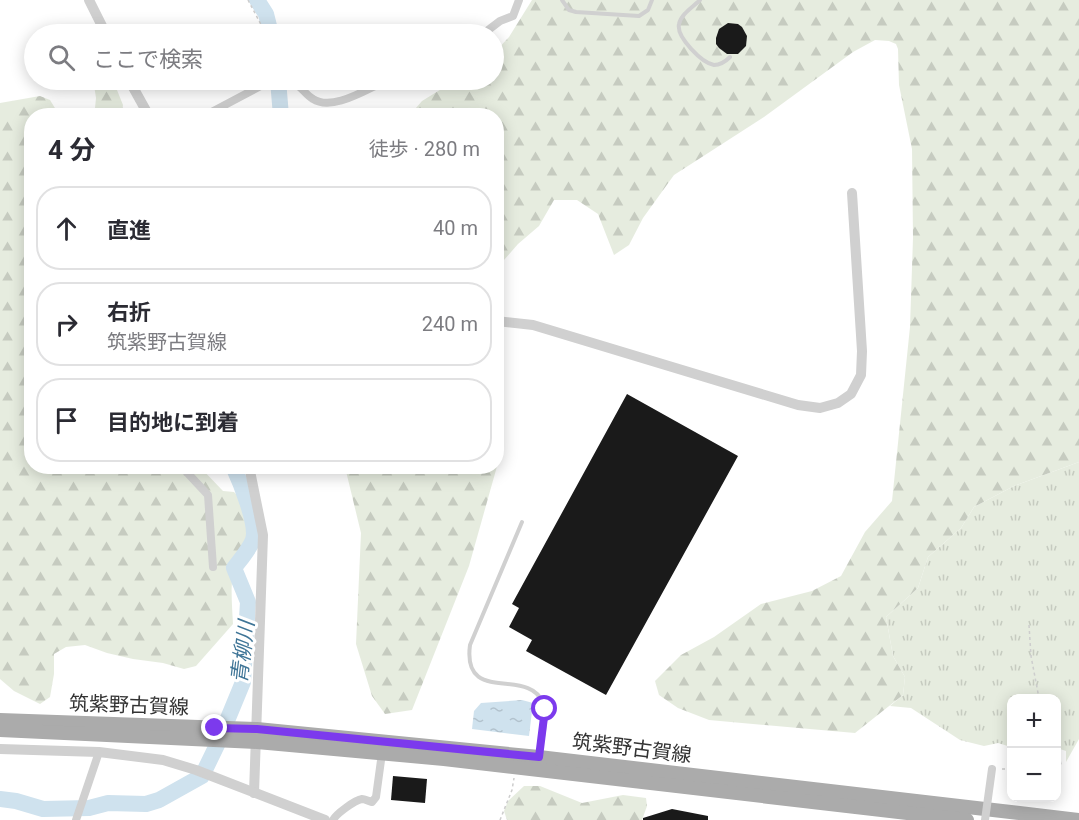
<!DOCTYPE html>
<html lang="ja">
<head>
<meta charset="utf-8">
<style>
	body { margin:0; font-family:Roboto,"Noto Sans JP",sans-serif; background:#f2f2f3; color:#2b2b33 }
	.controls { position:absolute; right:18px; bottom:18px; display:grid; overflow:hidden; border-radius:12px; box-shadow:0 3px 15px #0003 }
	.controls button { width:54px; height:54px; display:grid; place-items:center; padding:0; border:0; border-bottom:2px solid #e1e1e2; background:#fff; color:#2b2b33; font:30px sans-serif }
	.stop { position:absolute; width:18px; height:18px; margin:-14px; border:4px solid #7c3aed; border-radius:50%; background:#fff }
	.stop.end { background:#7c3aed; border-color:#fff; box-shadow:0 2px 6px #0008 }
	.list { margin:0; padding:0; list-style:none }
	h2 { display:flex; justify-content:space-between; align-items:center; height:78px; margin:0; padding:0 24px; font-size:26px }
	h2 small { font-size:20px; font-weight:400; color:#7c7c81 }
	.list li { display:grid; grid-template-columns:39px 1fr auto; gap:18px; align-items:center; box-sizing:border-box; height:84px; margin:0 12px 12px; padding:0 12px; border:2px solid #e1e1e2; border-radius:24px }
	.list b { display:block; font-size:22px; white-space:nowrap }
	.list p { margin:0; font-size:20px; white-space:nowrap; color:#7c7c81 }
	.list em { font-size:20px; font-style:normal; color:#7c7c81 }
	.icon { flex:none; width:33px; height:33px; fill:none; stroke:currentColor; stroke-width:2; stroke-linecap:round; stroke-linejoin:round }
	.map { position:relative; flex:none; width:1079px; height:820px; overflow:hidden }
	.search { position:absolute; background:#fff; box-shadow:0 3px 15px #0003; left:24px; top:24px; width:480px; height:66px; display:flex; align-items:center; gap:15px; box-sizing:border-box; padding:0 21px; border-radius:33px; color:#7c7c81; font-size:22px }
	.panel { position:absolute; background:#fff; box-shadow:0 3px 15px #0003; left:24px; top:108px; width:480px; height:366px; border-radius:24px }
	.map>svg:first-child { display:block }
	.grass { fill:url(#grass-tufts) }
	.forest { fill:url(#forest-firs) }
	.water { fill:url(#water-ripples) }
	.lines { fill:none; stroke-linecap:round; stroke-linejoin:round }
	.river { stroke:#cfe2ee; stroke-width:16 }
	.building { fill:#1a1a1a }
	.path { stroke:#cdcdcd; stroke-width:1.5; stroke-dasharray:3 3; stroke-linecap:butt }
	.service { stroke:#d0d0d0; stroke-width:4 }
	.minor { stroke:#d0d0d0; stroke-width:8 }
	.tertiary { stroke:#d0d0d0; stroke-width:10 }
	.primary { stroke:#ababab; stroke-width:14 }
	.minor-bridge { stroke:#d0d0d0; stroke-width:8 }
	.route { stroke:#7c3aed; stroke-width:8 }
	.labels { text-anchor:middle; stroke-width:6; stroke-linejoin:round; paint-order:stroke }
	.street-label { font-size:20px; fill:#333; stroke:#fff }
	.water-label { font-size:21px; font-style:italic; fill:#3f7597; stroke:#fff }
</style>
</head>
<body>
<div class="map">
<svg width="1079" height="820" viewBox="0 0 1079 820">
	<defs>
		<pattern id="grass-tufts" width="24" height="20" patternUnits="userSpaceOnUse" patternTransform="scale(1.5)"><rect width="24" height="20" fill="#e6ecdf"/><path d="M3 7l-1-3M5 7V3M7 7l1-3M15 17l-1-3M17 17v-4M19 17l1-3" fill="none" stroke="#c6cbc0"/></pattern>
		<pattern id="forest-firs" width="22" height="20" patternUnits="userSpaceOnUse" patternTransform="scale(1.5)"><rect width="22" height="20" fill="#e6ecdf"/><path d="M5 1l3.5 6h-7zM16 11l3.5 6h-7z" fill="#c6cbc0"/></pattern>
		<pattern id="water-ripples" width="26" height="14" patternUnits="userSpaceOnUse" patternTransform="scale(1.5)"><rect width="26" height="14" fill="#cfe2ee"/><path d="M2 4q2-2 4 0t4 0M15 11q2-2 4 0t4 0" fill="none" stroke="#b2c2cd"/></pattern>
	</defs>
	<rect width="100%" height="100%" fill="#fff"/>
	<path class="grass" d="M1079,462V739L1066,762V751L1057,748L1056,698H1012L1011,747L998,743L984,746L960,740L911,708L890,706L903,695L905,677L893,656L886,617L918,588L928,557L961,528L974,507L1014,486Z"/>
	<g class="forest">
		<path d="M532,0H1079V462L1014,486L974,507L961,528L928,557L918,588L886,617L893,656L905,677L903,695L855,733L709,720L678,708L659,695L655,681L681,655L714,637L761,604L812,591L841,576L865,532L892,501L910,327L913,238L912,149L899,85L898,49L896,44L889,41L875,40L853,52L764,117L674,175L643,218L629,245L614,255L598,214L577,200H554L539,226L518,244L497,268L496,116H409L422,101L456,80H494V53L509,37Z"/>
		<path d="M99,81L115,85L123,105L121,115H83L95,108L96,98L94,85Z"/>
		<path d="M40,96L50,100L58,113L74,115L32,116L31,151L28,152L27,159L32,163V466L200,467L223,491L234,492L246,504L251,536C228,567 231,586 233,624L196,666L184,669L163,663L133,659L107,653L85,645L66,647L54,654V674L50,697L40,704L14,691L0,679V103Z"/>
		<path d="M497,442L503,445L469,566L412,710L385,714L372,696L356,644L361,533L345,467L496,466Z"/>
		<path d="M524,786H540L582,803L623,795L646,798L647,806L642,820H507L504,811L508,801Z"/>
	</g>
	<path class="water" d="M522,700L533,703L529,736L472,729L474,711L481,703Z"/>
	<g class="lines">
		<g class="river">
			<path d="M257,0L266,14L271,34"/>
			<path d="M278,80L281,116"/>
			<path d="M0,799L16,801L43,809L89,808L108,803L146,804L159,800L202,776L217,745L243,682L248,602L234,568C240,560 249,550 253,540C258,525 240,481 233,466"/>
		</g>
	</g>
	<g class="building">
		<path d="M728,23L738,24L742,27L747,36L746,46L738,54H727L719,48L716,44V38L719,29Z"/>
		<path d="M627,394L738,456L606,695L526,651L532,640L509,627L519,608L512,604Z"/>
		<path d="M393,776L427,779L425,803L391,800Z"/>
		<path d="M672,809L708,816V820H643V818Z"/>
	</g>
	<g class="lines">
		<g class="path">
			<path d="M248,0L266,34"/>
			<path d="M1029,625L1031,656L1039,698"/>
			<path d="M1056,758L1060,760L1061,765L1056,768"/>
			<path d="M1002,769H1012"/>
			<path d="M500,820L512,790L514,778"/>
		</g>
		<g class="service">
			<path d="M562,0L569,10L576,12L639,16L648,10L652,0"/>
			<path d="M700,0C693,7 681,14 679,24C676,37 702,63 714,65C720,65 726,61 730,57"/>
			<path d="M522,522L470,645C462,706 529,666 543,703C549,717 542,739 540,754"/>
		</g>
		<g class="minor">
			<path d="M483,34L500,21L513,16L519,0"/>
			<path d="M288,80C300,83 303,93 313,99C333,112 368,88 388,80"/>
			<path d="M419,80L427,82L441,80"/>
			<path d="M204,116L272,80H278"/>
			<path d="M181,466L208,495L213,567"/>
			<path d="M76,820L99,752"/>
			<path d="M333,820C336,814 355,800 362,799C365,799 368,801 372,802L376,797L382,753"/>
		</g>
		<g class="tertiary">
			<path d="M89,0L106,34"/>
			<path d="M129,80L149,116"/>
			<path d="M496,321L533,325L798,405L820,408L838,403L851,394L861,375L862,351L852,193"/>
			<path d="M249,466L263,535L254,793"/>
			<path d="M0,749L99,752L163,760L196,770L325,820"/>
		</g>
		<g class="primary">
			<path d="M0,720L257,729L539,757L1079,820"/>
			<path d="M0,730L257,742L444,759L967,820"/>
		</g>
		<path class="minor-bridge" d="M985,820L992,769"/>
	</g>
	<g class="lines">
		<path class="route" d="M215,728L257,729L539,757L545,709"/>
	</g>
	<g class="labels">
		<g class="street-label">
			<text transform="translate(129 705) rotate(2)" y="7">筑紫野古賀線</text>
			<text transform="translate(632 748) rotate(7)" y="7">筑紫野古賀線</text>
		</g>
		<g class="water-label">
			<text transform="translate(243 652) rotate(-83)" y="7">青柳川</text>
		</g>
	</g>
</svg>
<div class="controls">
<button>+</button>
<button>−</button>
</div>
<div class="stop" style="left:545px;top:709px"></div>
<div class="stop end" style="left:215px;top:728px"></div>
<div class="search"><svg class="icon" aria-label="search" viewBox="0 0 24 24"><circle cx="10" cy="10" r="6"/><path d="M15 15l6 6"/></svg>ここで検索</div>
<section class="panel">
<h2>4 分<small>徒歩 · 280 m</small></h2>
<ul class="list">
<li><svg class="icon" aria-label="ahead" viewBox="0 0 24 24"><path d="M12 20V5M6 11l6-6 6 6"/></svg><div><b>直進</b></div><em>40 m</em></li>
<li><svg class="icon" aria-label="right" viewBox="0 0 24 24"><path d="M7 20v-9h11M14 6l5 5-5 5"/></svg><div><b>右折</b><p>筑紫野古賀線</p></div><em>240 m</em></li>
<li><svg class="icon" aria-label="arrive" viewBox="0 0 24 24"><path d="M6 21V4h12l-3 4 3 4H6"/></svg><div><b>目的地に到着</b></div></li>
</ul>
</section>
</div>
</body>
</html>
